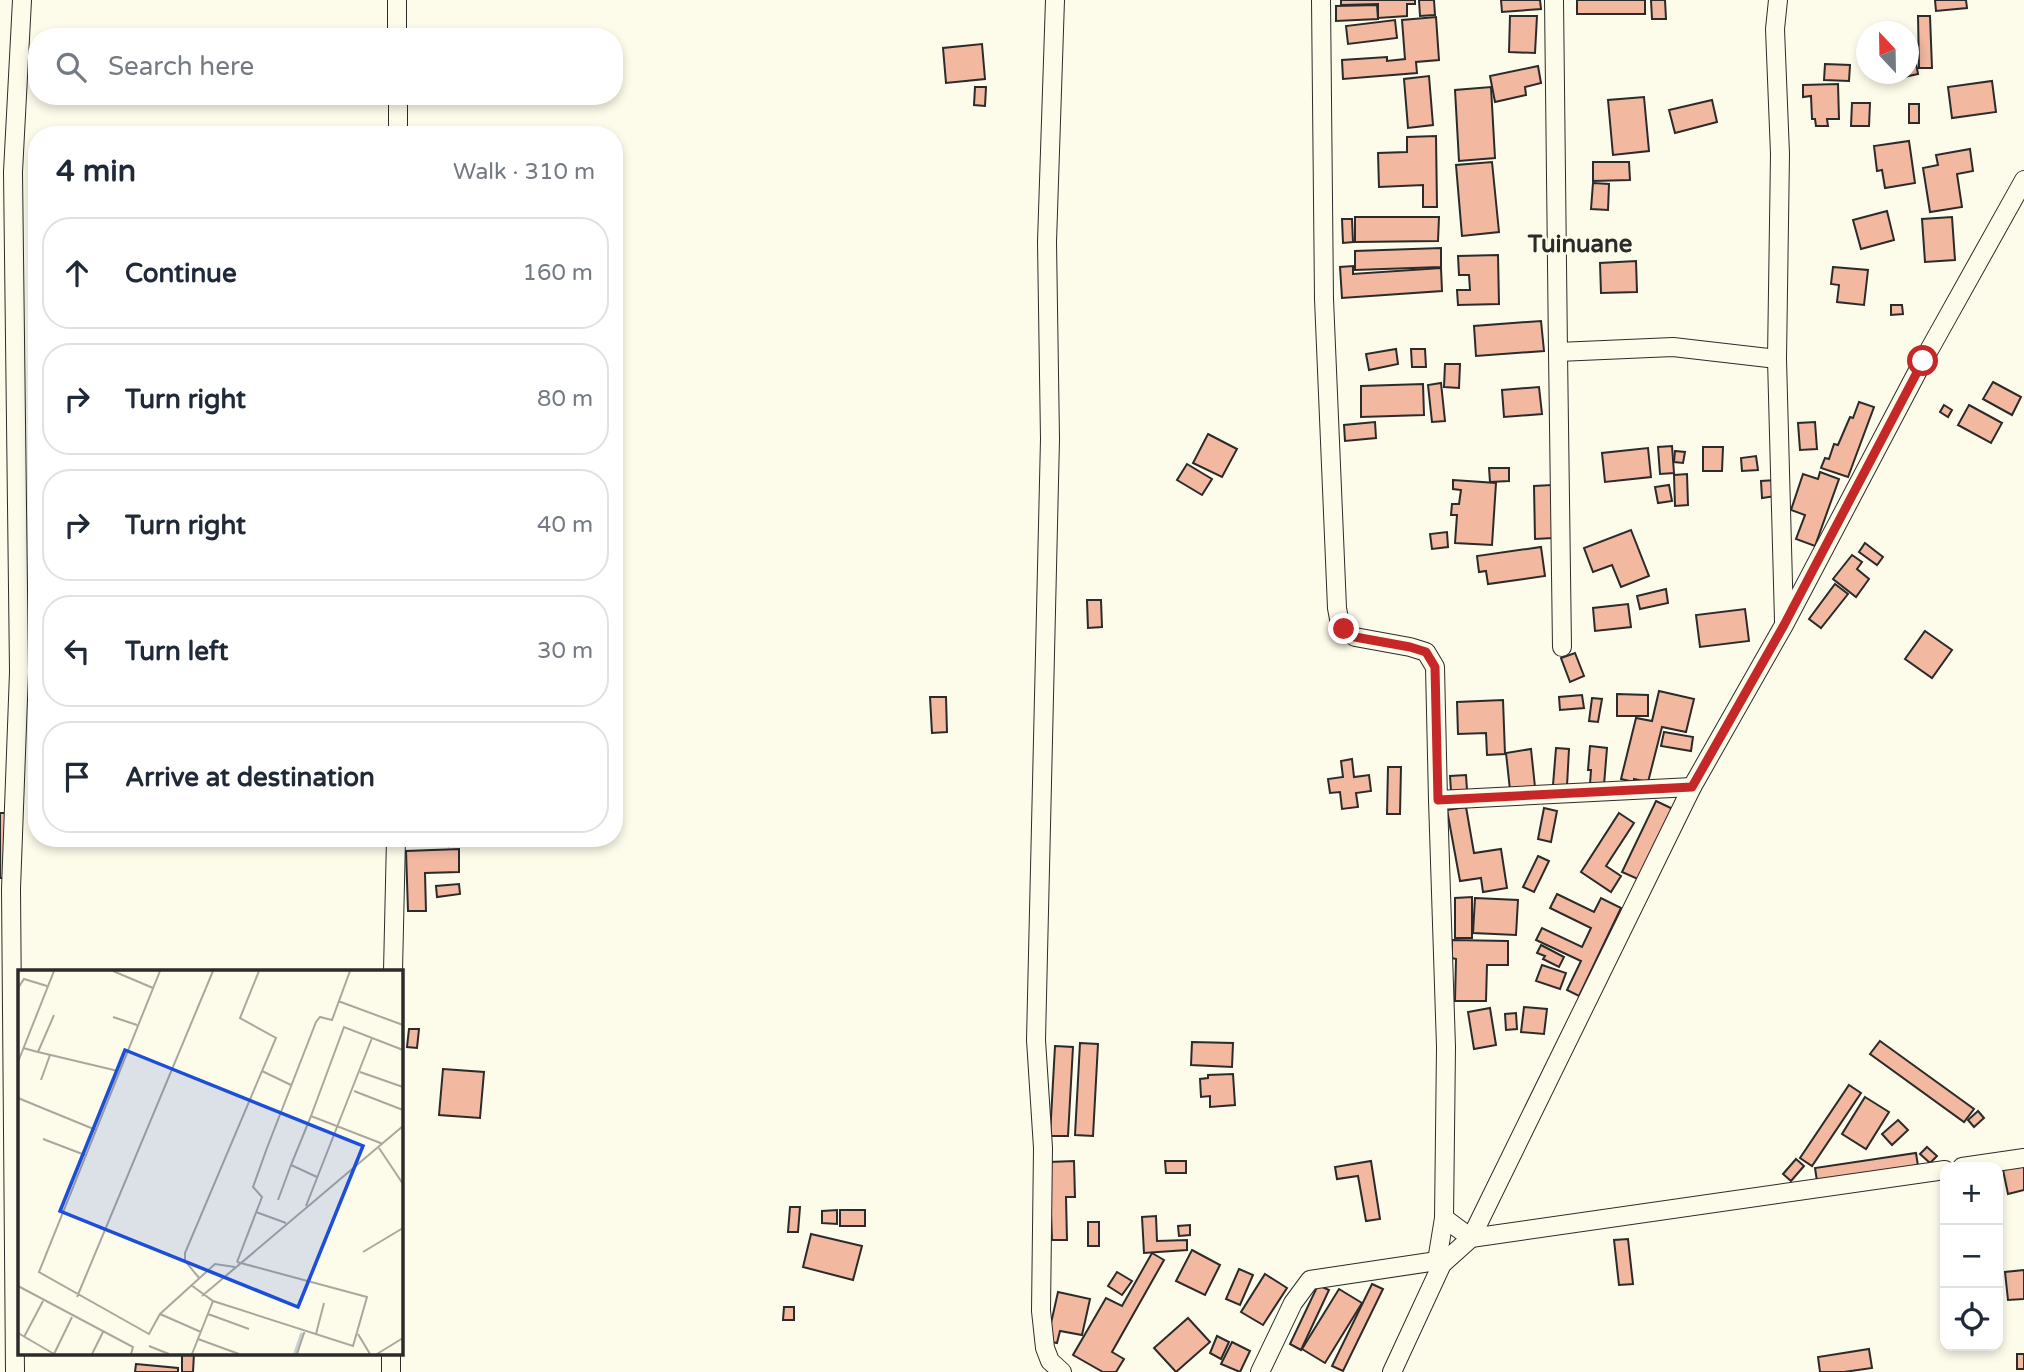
<!DOCTYPE html>
<html lang="en">
<head>
<meta charset="utf-8">
<style>
	body { margin:0; font-family:"Varela Round",sans-serif; background:#f6f6f7; color:#1f2937 }
	.controls { position:absolute; right:21px; bottom:21px; display:grid; overflow:hidden; border-radius:14px; box-shadow:0 4px 10px #0003 }
	.controls button { width:63px; height:63px; display:grid; place-items:center; padding:0; border:0; border-bottom:2px solid #e0e1e3; background:#fff; color:#1f2937; font:35px sans-serif }
	.compass { position:absolute; left:1856px; top:21px; width:63px; height:63px; border-radius:50%; background:#fff; box-shadow:0 4px 10px #0003; rotate:338deg }
	.stop { position:absolute; width:21px; height:21px; margin:-16px; border:5px solid #c62828; border-radius:50%; background:#fff }
	.stop.end { background:#c62828; border-color:#fff; box-shadow:0 2px 7px #0008 }
	.list { margin:0; padding:0; list-style:none }
	h2 { display:flex; justify-content:space-between; align-items:center; height:91px; margin:0; padding:0 28px; font-size:30px }
	h2 small { font-size:23px; font-weight:400; color:#747a83 }
	.list li { display:grid; grid-template-columns:46px 1fr auto; gap:21px; align-items:center; box-sizing:border-box; height:112px; margin:0 14px 14px; padding:0 14px; border:2px solid #e0e1e3; border-radius:28px }
	.list b { display:block; font-size:26px; white-space:nowrap }
	.list em { font-size:23px; font-style:normal; color:#747a83 }
	.icon { flex:none; width:38px; height:38px; fill:none; stroke:currentColor; stroke-width:2; stroke-linecap:round; stroke-linejoin:round }
	.map { position:relative; flex:none; width:2024px; height:1372px; overflow:hidden }
	.search { position:absolute; background:#fff; box-shadow:0 4px 10px #0003; left:28px; top:28px; width:595px; height:77px; display:flex; align-items:center; gap:18px; box-sizing:border-box; padding:0 24px; border-radius:28px; color:#747a83; font-size:26px }
	.panel { position:absolute; background:#fff; box-shadow:0 4px 10px #0003; left:28px; top:126px; width:595px; height:721px; border-radius:28px }
	.map>svg:first-child { display:block }
	.building { fill:#f2b8a0; stroke:#2b2b2b; stroke-width:2 }
	.lines { fill:none; stroke-linecap:round; stroke-linejoin:round }
	.street-casing { stroke:#2b2b2b; stroke-width:20 }
	.street { stroke:#fdfbea; stroke-width:18 }
	.route { stroke:#c62828; stroke-width:9 }
	.labels { text-anchor:middle; stroke-width:5; stroke-linejoin:round; paint-order:stroke }
	.quarter-label { font-size:24px; font-weight:bold; fill:#2b2b2b; stroke:#fdfbea }
	.inset-river { fill:none; stroke:#c7d0d0; stroke-width:3.5 }
	.inset-road { fill:none; stroke:#a9a89e; stroke-width:2 }
	.view { fill:#1d4ed8; fill-opacity:0.15; stroke:#1d4ed8; stroke-width:3.5 }
	.inset-edge { fill:none; stroke:#2b2b2b; stroke-width:3.5 }
</style>
</head>
<body>
<div class="map">
<svg width="2024" height="1372" viewBox="0 0 2024 1372">
	<rect width="100%" height="100%" fill="#fdfbea"/>
	<g class="building">
		<path d="M1341,0H1415V4H1407V16L1378,18V4L1341,5Z"/>
		<path d="M1419,0H1434L1435,15L1420,16Z"/>
		<path d="M1501,0H1540L1541,9L1502,12Z"/>
		<rect x="1577" y="0" width="68" height="14"/>
		<path d="M1651,0H1665L1666,19H1652Z"/>
		<path d="M1935,0H1966L1967,8L1936,11Z"/>
		<path d="M1377,5L1378,19L1336,21V6Z"/>
		<path d="M1510,16H1537L1535,53L1509,52Z"/>
		<path d="M1918,16H1930L1932,68H1919Z"/>
		<path d="M1436,17L1439,60L1416,62L1417,73L1343,79L1342,60L1387,57V61L1405,59L1402,20Z"/>
		<path d="M1395,20L1397,38L1348,44L1346,26Z"/>
		<path d="M982,44L985,79L946,83L943,48Z"/>
		<path d="M1914,52L1918,74L1904,77L1903,74H1909V53Z"/>
		<path d="M1825,64L1850,65L1849,81L1824,80Z"/>
		<path d="M1538,66L1541,83L1525,87L1526,95L1495,102L1490,76Z"/>
		<path d="M1429,76L1433,125L1408,128L1404,79Z"/>
		<path d="M1992,81L1996,112L1952,118L1948,87Z"/>
		<path d="M1838,84L1839,119H1827L1828,126H1816L1815,119H1812L1811,96L1803,97V85Z"/>
		<path d="M975,87H986L985,106L974,105Z"/>
		<path d="M1491,87L1495,158L1459,161L1455,90Z"/>
		<path d="M1644,97L1649,151L1613,155L1608,100Z"/>
		<path d="M1712,100L1717,122L1675,133L1669,110Z"/>
		<path d="M1852,103H1870L1869,126H1851Z"/>
		<rect x="1909" y="104" width="10" height="19"/>
		<path d="M1436,136L1437,207H1423V185L1379,187L1378,153L1407,152V137Z"/>
		<path d="M1909,141L1915,183L1885,188L1882,170L1877,171L1874,146Z"/>
		<path d="M1970,149L1973,171L1957,174L1962,207L1930,212L1923,168L1938,165L1936,155Z"/>
		<path d="M1492,162L1499,232L1462,236L1456,165Z"/>
		<path d="M1593,162H1629L1630,180L1593,181Z"/>
		<path d="M1593,183L1609,184L1608,210L1591,209Z"/>
		<path d="M1887,211L1894,240L1861,249L1853,220Z"/>
		<path d="M1355,217H1439L1438,241L1355,242Z"/>
		<path d="M1952,217L1955,260L1925,262L1922,219Z"/>
		<path d="M1342,219H1352L1353,242L1343,243Z"/>
		<path d="M1441,248V267L1355,270V251Z"/>
		<path d="M1498,255L1499,304L1458,305L1457,290H1470L1469,275H1459L1458,256Z"/>
		<path d="M1636,261L1637,292L1601,293L1600,263Z"/>
		<path d="M1353,266V274L1441,268L1442,291L1342,298L1340,267Z"/>
		<path d="M1833,267L1868,270L1864,305L1837,302L1839,285L1831,284Z"/>
		<path d="M1891,305H1902L1903,314L1891,315Z"/>
		<path d="M1541,321L1544,351L1476,356L1474,326Z"/>
		<path d="M1396,349L1398,364L1369,370L1366,354Z"/>
		<path d="M1411,349H1425L1426,367H1412Z"/>
		<path d="M1445,364H1460L1459,388L1444,387Z"/>
		<path d="M1993,382L2021,397L2012,415L1983,399Z"/>
		<path d="M1441,383L1445,421L1432,422L1428,385Z"/>
		<path d="M1423,384L1424,415L1361,417V386Z"/>
		<path d="M1539,387L1542,414L1504,417L1502,390Z"/>
		<path d="M1859,402L1874,407L1848,477L1821,468L1825,458L1829,459L1834,444L1838,445L1850,417L1853,418Z"/>
		<path d="M1944,405L1952,410L1948,417L1940,412Z"/>
		<path d="M1969,405L2002,423L1991,443L1958,425Z"/>
		<path d="M1375,422L1376,438L1345,441L1344,425Z"/>
		<path d="M1815,422L1817,449L1800,450L1798,423Z"/>
		<path d="M1208,434L1237,449L1222,477L1193,463Z"/>
		<path d="M1672,446L1674,473L1660,474L1658,447Z"/>
		<path d="M1703,447H1723L1722,471H1703Z"/>
		<path d="M1648,448L1651,477L1605,482L1602,453Z"/>
		<path d="M1675,451L1685,452L1683,463L1674,462Z"/>
		<path d="M1756,456L1758,470L1742,471L1741,458Z"/>
		<path d="M1187,464L1212,479L1202,495L1177,480Z"/>
		<path d="M1489,468H1509V481L1490,482Z"/>
		<path d="M1820,472L1839,479L1815,546L1796,539L1805,515L1791,510L1803,474L1818,479Z"/>
		<path d="M1687,474L1688,505L1675,506L1674,475Z"/>
		<path d="M1453,480L1496,483L1492,545L1455,543L1457,515H1451L1452,504H1459L1461,490L1453,489Z"/>
		<path d="M1776,480V496L1762,498L1761,481Z"/>
		<path d="M1552,485L1553,538L1535,539L1534,486Z"/>
		<path d="M1669,485L1672,501L1658,503L1655,487Z"/>
		<path d="M1631,530L1649,576L1621,587L1612,565L1593,572L1584,548Z"/>
		<path d="M1447,532L1448,547L1432,549L1430,534Z"/>
		<path d="M1865,543L1883,557L1877,565L1859,552Z"/>
		<path d="M1541,547L1545,576L1488,584L1486,571L1479,572L1477,556Z"/>
		<path d="M1852,555L1862,562L1857,569L1869,579L1856,597L1833,579Z"/>
		<path d="M1835,584L1848,594L1821,628L1809,619Z"/>
		<path d="M1666,589L1668,603L1640,609L1637,596Z"/>
		<path d="M1087,600H1101L1102,627L1088,628Z"/>
		<path d="M1628,604L1631,627L1595,631L1593,608Z"/>
		<path d="M1745,609L1749,641L1700,647L1696,615Z"/>
		<path d="M1925,631L1952,650L1932,678L1905,659Z"/>
		<path d="M1575,653L1584,676L1570,682L1561,658Z"/>
		<path d="M1659,691L1694,699L1686,732L1662,727L1648,782L1634,779V782L1621,779L1636,718L1652,721Z"/>
		<path d="M1617,694L1648,695V716H1617Z"/>
		<path d="M1582,695L1584,708L1560,710L1559,697Z"/>
		<path d="M930,697H946L947,732L932,733Z"/>
		<path d="M1592,698L1602,699L1598,722L1589,721Z"/>
		<path d="M1503,700L1505,754L1487,755L1486,733L1458,734L1457,702Z"/>
		<path d="M1664,732L1693,737L1691,751L1661,746Z"/>
		<path d="M1590,746L1607,748L1604,785L1590,784L1591,770H1588Z"/>
		<path d="M1556,748L1569,749L1567,786L1553,785Z"/>
		<path d="M1531,749L1535,787L1510,790L1506,753Z"/>
		<path d="M1352,759L1354,777L1369,775L1371,791L1356,793L1358,807L1342,809L1340,792L1330,793L1328,779L1343,777L1341,761Z"/>
		<path d="M1388,767H1401L1400,814H1387Z"/>
		<path d="M1466,775L1467,790L1451,791L1450,776Z"/>
		<path d="M1656,801L1673,809L1640,880L1622,872Z"/>
		<path d="M1466,807L1474,853L1501,849L1507,888L1483,892L1481,878L1460,881L1447,810Z"/>
		<path d="M1544,808L1557,811L1551,842L1538,839Z"/>
		<path d="M0,813H5L6,878H0Z"/>
		<path d="M1619,813L1634,823L1606,866L1621,876L1611,892L1581,872Z"/>
		<path d="M448,838H467L468,842L449,846Z"/>
		<path d="M459,849V872L425,873L426,911H408L406,851Z"/>
		<path d="M1538,856L1549,861L1534,892L1523,887Z"/>
		<path d="M459,884L460,894L437,897L436,886Z"/>
		<path d="M1557,894L1594,912L1601,898L1621,908L1579,996L1567,990L1581,961L1536,940L1542,928L1582,947L1591,928L1550,908Z"/>
		<path d="M1472,897V938H1455V898Z"/>
		<path d="M1475,898L1518,900L1516,935L1473,933Z"/>
		<path d="M1452,940L1508,941V965H1487L1486,1001H1455L1456,959L1452,958Z"/>
		<path d="M1541,945L1564,957L1559,967L1543,959L1545,956L1537,953Z"/>
		<path d="M1542,965L1566,973L1560,989L1536,981Z"/>
		<path d="M1524,1007L1547,1009L1544,1034L1521,1032Z"/>
		<path d="M1490,1008L1496,1045L1474,1049L1468,1012Z"/>
		<path d="M1516,1013L1517,1029L1506,1030L1505,1014Z"/>
		<path d="M409,1029H419L417,1048L407,1047Z"/>
		<path d="M1880,1041L1974,1109L1964,1122L1870,1054Z"/>
		<path d="M1192,1042L1233,1043L1232,1067L1191,1065Z"/>
		<path d="M1080,1043L1098,1044L1093,1136L1075,1135Z"/>
		<path d="M1055,1046L1073,1047L1068,1136H1050Z"/>
		<path d="M443,1069L484,1072L480,1118L439,1115Z"/>
		<path d="M1233,1074L1235,1105L1210,1107V1096L1201,1097L1200,1079L1208,1078V1075Z"/>
		<path d="M1849,1085L1861,1093L1812,1166L1800,1158Z"/>
		<path d="M1865,1097L1889,1112L1866,1149L1842,1134Z"/>
		<path d="M1978,1111L1984,1118L1974,1127L1968,1120Z"/>
		<path d="M1898,1120L1908,1130L1892,1145L1882,1134Z"/>
		<path d="M1927,1147L1937,1156L1930,1163L1920,1154Z"/>
		<path d="M1916,1153L1918,1166L1817,1181L1815,1168Z"/>
		<path d="M1796,1159L1804,1166L1791,1181L1783,1174Z"/>
		<path d="M1074,1161L1075,1197H1066L1067,1240H1052L1049,1162Z"/>
		<path d="M1165,1161H1186V1173H1166Z"/>
		<path d="M1371,1161L1380,1219L1366,1221L1358,1176L1337,1179L1335,1167Z"/>
		<path d="M2024,1165V1190L2008,1194L2003,1170Z"/>
		<path d="M790,1207H800L798,1232H788Z"/>
		<path d="M837,1210V1224L822,1223V1211Z"/>
		<rect x="840" y="1210" width="25" height="16"/>
		<path d="M1156,1216L1157,1241L1187,1240V1250L1144,1253L1142,1217Z"/>
		<rect x="1088" y="1222" width="11" height="24"/>
		<path d="M1190,1225V1235L1179,1236L1178,1226Z"/>
		<path d="M811,1234L862,1246L853,1280L803,1267Z"/>
		<path d="M1628,1239L1633,1284L1619,1285L1614,1240Z"/>
		<path d="M1192,1250L1220,1265L1205,1295L1176,1281Z"/>
		<path d="M1152,1253L1164,1260L1112,1352L1124,1359L1116,1372H1103L1073,1355L1106,1298L1122,1306Z"/>
		<path d="M1239,1269L1253,1275L1240,1305L1226,1299Z"/>
		<path d="M2024,1270V1299L2008,1300L2005,1272Z"/>
		<path d="M1117,1272L1132,1281L1122,1295L1108,1286Z"/>
		<path d="M1265,1274L1287,1288L1263,1325L1241,1312Z"/>
		<path d="M1372,1284L1383,1289L1343,1371L1332,1366Z"/>
		<path d="M1318,1285L1329,1290L1301,1350L1290,1344Z"/>
		<path d="M1339,1289L1362,1303L1325,1363L1302,1349Z"/>
		<path d="M1058,1292L1090,1299L1082,1335L1060,1331L1057,1343L1047,1341Z"/>
		<path d="M784,1307H794V1320H783Z"/>
		<path d="M1188,1318L1210,1342L1176,1372L1154,1348Z"/>
		<path d="M1217,1336L1229,1342L1221,1359L1210,1353Z"/>
		<path d="M1232,1342L1250,1351L1240,1372L1221,1364Z"/>
		<path d="M1869,1349L1872,1368L1844,1372H1820L1818,1357Z"/>
		<path d="M182,1353H194L193,1372H182Z"/>
		<rect x="2017" y="1354" width="7" height="15"/>
		<path d="M136,1364L178,1368V1372H135Z"/>
	</g>
	<g class="lines">
		<g class="street-casing">
			<g id="street">
				<path d="M397,0V37"/>
				<path d="M1055,0L1047,242L1050,439L1036,1040L1043,1148L1041,1311L1045,1348L1050,1361L1062,1372"/>
				<path d="M1321,0L1324,299L1337,608L1339,619L1344,629L1355,637L1410,647L1426,652L1435,667L1438,800L1446,1047L1444,1218L1437,1261"/>
				<path d="M1554,0L1558,352L1673,347L1777,359"/>
				<path d="M1778,0L1775,29L1780,154L1777,359L1784,621"/>
				<path d="M398,96V135"/>
				<path d="M1558,352L1562,647"/>
				<path d="M1438,800L1692,787"/>
				<path d="M393,971L396,838"/>
				<path d="M1962,1167L2024,1158"/>
				<path d="M1444,1218L1471,1238L1945,1170"/>
				<path d="M391,1353V1372"/>
				<path d="M15,1372L11,889L19,672L13,172L22,0"/>
				<path d="M1260,1372L1293,1303L1310,1280L1437,1261L1442,1264"/>
				<path d="M1392,1372L1442,1264L1471,1238L1692,787L1784,625L1923,361L2024,180"/>
			</g>
		</g>
		<use href="#street" class="street"/>
	</g>
	<g class="lines">
		<path class="route" d="M1344,629L1355,637L1410,647L1426,652L1435,667L1438,800L1692,787L1784,625L1923,361"/>
	</g>
	<g class="labels">
		<g class="quarter-label">
			<text x="1580" y="252">Tuinuane</text>
		</g>
	</g>
	<g transform="translate(18 970)">
		<rect width="385" height="385" fill="#fdfbea"/>
		<path class="inset-river" d="M277,384L284,363"/>
		<path class="inset-road" d="M95,1L135,18M142,1L21,302L131,364L142,344L197,294L217,297M0,18L6,9L29,16M320,31L385,55M95,47L119,55M5,78L20,82L36,45M20,82L100,101M0,92L36,1M244,101L273,115M342,102L385,117M23,110L32,85M336,121L385,140M0,128L78,160M293,146L326,57L385,80M25,169L67,185M361,178L385,214M299,207L273,195L293,146L365,174M260,230L273,195M288,236L354,68M238,242L268,253M345,282L385,258M219,292L244,227L235,217L249,178L298,52L302,47L314,50L332,1M182,309L167,291V283L258,68L222,48L241,1M173,315L195,331L335,376L349,327L219,292M0,316L115,377L113,384M184,326L385,156M59,327L195,1M142,344L183,362M190,344L231,359M0,363L36,384M298,364L306,333M340,364L352,384M6,367L25,331M180,369L221,384M131,376L151,384M36,384L54,347M74,384L85,362M174,384L195,331M279,384L287,360M359,384L385,368"/>
		<path class="view" d="M107,80L345,176L280,337L42,241Z"/>
		<rect width="385" height="385" class="inset-edge"/>
	</g>
</svg>
<div class="controls">
<button>+</button>
<button>−</button>
<button><svg class="icon" aria-label="locate" viewBox="0 0 24 24"><circle cx="12" cy="12" r="6"/><path d="M12 2v4M12 18v4M2 12h4M18 12h4"/></svg></button>
</div>
<svg class="compass" viewBox="-18 -18 36 36"><path d="M0-13l5 13h-10z" fill="#e53935"/><path d="M0 13l5-13h-10z" fill="#747a83"/></svg>
<div class="stop" style="left:1923px;top:361px"></div>
<div class="stop end" style="left:1344px;top:629px"></div>
<div class="search"><svg class="icon" aria-label="search" viewBox="0 0 24 24"><circle cx="10" cy="10" r="6"/><path d="M15 15l6 6"/></svg>Search here</div>
<section class="panel">
<h2>4 min<small>Walk · 310 m</small></h2>
<ul class="list">
<li><svg class="icon" aria-label="ahead" viewBox="0 0 24 24"><path d="M12 20V5M6 11l6-6 6 6"/></svg><div><b>Continue</b></div><em>160 m</em></li>
<li><svg class="icon" aria-label="right" viewBox="0 0 24 24"><path d="M7 20v-9h11M14 6l5 5-5 5"/></svg><div><b>Turn right</b></div><em>80 m</em></li>
<li><svg class="icon" aria-label="right" viewBox="0 0 24 24"><path d="M7 20v-9h11M14 6l5 5-5 5"/></svg><div><b>Turn right</b></div><em>40 m</em></li>
<li><svg class="icon" aria-label="left" viewBox="0 0 24 24"><path d="M17 20v-9H6M10 6l-5 5 5 5"/></svg><div><b>Turn left</b></div><em>30 m</em></li>
<li><svg class="icon" aria-label="arrive" viewBox="0 0 24 24"><path d="M6 21V4h12l-3 4 3 4H6"/></svg><div><b>Arrive at destination</b></div></li>
</ul>
</section>
</div>
</body>
</html>
